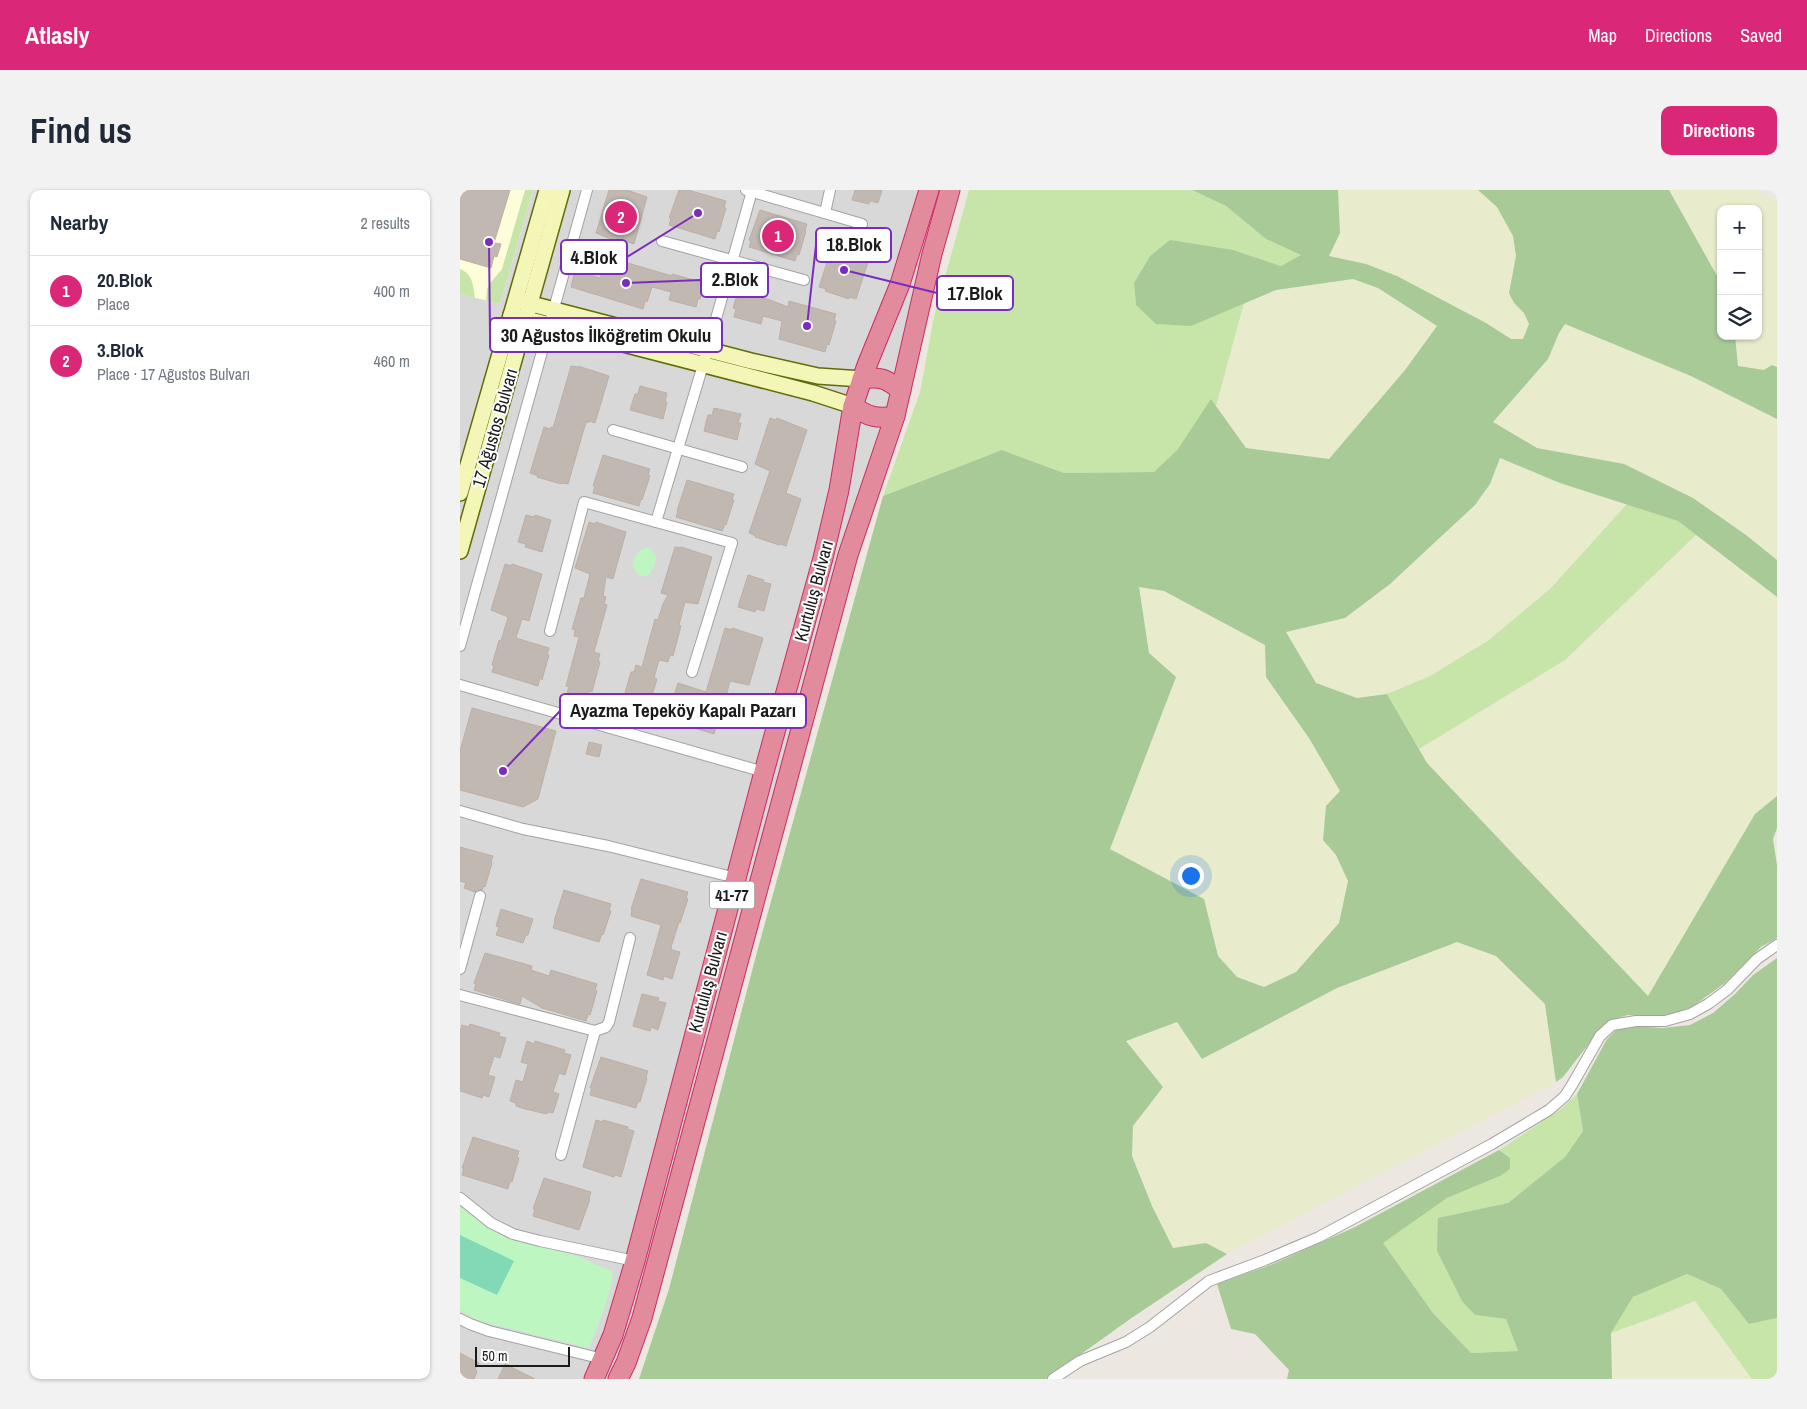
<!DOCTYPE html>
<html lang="en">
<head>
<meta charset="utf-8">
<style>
	body { margin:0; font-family:"Archivo Narrow",sans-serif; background:#f2f2f3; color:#1f2937 }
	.controls { position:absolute; right:15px; top:15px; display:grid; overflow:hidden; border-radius:10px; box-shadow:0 1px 4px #0004 }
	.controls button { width:45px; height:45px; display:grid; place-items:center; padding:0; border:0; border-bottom:1px solid #e0e1e3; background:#fff; color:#1f2937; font:25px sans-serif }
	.scale { position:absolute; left:15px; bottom:12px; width:95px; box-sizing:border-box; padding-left:5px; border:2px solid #1b1b1b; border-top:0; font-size:14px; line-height:18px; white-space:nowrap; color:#1b1b1b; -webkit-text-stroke:4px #fff; paint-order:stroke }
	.you { position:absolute; left:730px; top:685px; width:18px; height:18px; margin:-12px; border:4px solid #fff; border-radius:50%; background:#1a73e8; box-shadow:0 0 0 8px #1a73e833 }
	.badge { display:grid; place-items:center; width:32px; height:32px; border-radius:50%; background:#db2777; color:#fff; font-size:16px; font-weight:700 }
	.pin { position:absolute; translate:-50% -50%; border:2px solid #fff; box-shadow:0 1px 5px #0006 }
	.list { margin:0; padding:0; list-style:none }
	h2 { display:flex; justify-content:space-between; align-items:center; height:65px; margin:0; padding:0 20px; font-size:21px }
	h2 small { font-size:16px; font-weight:400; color:#747a83 }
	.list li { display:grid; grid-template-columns:32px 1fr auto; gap:15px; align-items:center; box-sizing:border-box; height:70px; padding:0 20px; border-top:1px solid #e0e1e3 }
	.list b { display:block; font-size:19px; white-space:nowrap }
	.list p { margin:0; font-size:16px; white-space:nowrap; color:#747a83 }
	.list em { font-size:16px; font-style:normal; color:#747a83 }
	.icon { flex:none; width:28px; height:28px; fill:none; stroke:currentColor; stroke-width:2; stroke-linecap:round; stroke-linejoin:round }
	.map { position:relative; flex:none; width:1317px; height:1189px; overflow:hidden; border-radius:10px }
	header { display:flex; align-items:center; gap:30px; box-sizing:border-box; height:70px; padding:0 25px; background:#db2777; color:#fff }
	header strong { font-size:24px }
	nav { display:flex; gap:28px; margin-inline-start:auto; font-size:18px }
	.intro { display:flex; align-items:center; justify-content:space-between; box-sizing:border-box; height:120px; padding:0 30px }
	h1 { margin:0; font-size:35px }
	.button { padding:12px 22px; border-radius:10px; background:#db2777; color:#fff; font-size:18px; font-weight:700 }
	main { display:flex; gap:30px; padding:0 30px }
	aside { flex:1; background:#fff; border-radius:10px; box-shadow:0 1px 4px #0004 }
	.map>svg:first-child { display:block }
	.residential { fill:#d9d8d8 }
	.education { fill:#fdfdd9 }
	.farmland { fill:#e9ebcd }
	.grass { fill:#c7e5a8 }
	.forest { fill:#a7ca97; fill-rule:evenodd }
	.park { fill:#bef6c2 }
	.pitch { fill:#82d9b6 }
	.building { fill:#c1b8b1; stroke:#bdafa4 }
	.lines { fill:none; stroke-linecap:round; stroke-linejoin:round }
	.street-casing { stroke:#a2a2a2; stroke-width:12 }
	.secondary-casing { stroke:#626b0a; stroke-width:18 }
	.highway-casing { stroke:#cd2b65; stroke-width:21 }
	.street { stroke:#fff; stroke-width:10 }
	.secondary { stroke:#f3f6b6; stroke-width:15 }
	.highway { stroke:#e18b9d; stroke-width:19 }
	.labels { text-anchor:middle; stroke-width:4; stroke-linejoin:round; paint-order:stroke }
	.shield { fill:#fff; stroke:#5f5f5f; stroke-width:1 }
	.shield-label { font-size:16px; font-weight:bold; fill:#1b1b1b }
	.street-label { font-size:18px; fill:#1b1b1b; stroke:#fff }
	.leader { fill:none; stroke:#7b2cbf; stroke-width:2 }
	.callout-dot { fill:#7b2cbf; stroke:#fff; stroke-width:2 }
	.callout { fill:#fff; stroke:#7b2cbf; stroke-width:2 }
	.callout-label { font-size:19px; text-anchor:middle; font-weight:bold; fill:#1b1b1b }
</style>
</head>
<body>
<header>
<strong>Atlasly</strong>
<nav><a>Map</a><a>Directions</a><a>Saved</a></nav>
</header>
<div class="intro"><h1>Find us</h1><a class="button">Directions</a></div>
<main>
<aside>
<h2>Nearby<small>2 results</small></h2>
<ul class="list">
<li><span class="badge">1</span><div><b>20.Blok</b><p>Place</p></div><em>400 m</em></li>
<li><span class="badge">2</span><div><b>3.Blok</b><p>Place · 17 Ağustos Bulvarı</p></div><em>460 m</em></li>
</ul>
</aside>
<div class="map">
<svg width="1317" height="1189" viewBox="0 0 1317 1189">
	<rect width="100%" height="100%" fill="#ece8e1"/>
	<path class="residential" d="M0,0H490L158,1189H0Z"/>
	<path class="education" d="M0,0H73L40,114L0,104Z"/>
	<g class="farmland">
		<path d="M878,0H1018L1021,2L1037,17L1053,46L1056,66L1049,103L1054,113L1064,124L1069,134L1063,149H1050L1026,133L937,86L906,74L868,66L880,43Z"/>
		<path d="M1209,0H1295L1317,11V177L1312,175L1304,180L1278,176L1275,146H1298V19H1261V93Z"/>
		<path d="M893,89L918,98L977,137L945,180L869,269L786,258L756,216L784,113L816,100Z"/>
		<path d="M1104,134L1231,186L1317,229V370L1286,345L1233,308L1164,274L1077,258L1033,232L1088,169Z"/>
		<path d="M1040,268L1100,293L1167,314L1091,398L1029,450L970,486L927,504L897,508L856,493L825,442L885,428L930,394L1015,315L1030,294Z"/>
		<path d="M1236,345L1317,407V606L1295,624L1188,806L967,573L959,559L1105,470Z"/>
		<path d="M679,397L704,401L805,455L806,487L849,548L880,601L863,650L876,665L888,691L879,733L836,782L804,797L777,787L758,766L743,709L650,659L716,487L689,463Z"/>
		<path d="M997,752L1036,766L1085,814L1096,892L767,1064L746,1053L713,1058L692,1016L672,966L673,936L703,897L665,852L717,832L742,869L877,798Z"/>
		<path d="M1235,1111L1292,1189H1152L1151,1143L1198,1126Z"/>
	</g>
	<g class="grass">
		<path d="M65,0H73L40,114L26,111L27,99L31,92L42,79Z"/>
		<path d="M509,0H732L766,16L806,49L842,65L821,76L773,60L690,66L674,93L676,115L731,136L784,113L756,216L752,210L718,259L695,282L604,283L542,260L423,306L460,202L474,127Z"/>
		<path d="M0,79C13,84 13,95 15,108L0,104Z"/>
		<path d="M1167,314L1218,331L1236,345L1105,470L959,559L927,504L970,486L1029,450L1091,398Z"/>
		<path d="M1117,904L1123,941L1105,967L1048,1013L978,1029L1015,1125L1046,1129L1058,1161L1011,1163L973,1123L922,1053L987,1008L1040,986L1050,968L1039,960L1101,919Z"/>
		<path d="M1227,1084L1261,1099L1289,1134L1317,1128V1189H1292L1235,1111L1198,1126L1151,1143L1173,1107Z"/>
	</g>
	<g class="forest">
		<path d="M732,0H878L880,43L869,66L906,74L937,86L1026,133L1051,149H1063L1069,134L1064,123L1054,113L1049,103L1056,66L1053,46L1037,17L1018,0H1209L1261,93V146H1275L1278,176L1304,180L1312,175L1317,177V229L1231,186L1105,134L1099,143L1088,169L1033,232L1077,258L1164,274L1233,308L1286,345L1317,370V407L1218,331L1100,293L1040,268L1030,294L1015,315L930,394L885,428L826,442L856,493L897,508L927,504L967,573L1188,806L1295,624L1317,606V638L1313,649L1317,675V748L1301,757L1265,793L1233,816L1218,823L1205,826L1168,825L1155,829L1138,842L1103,887L1096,892L1085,814L1036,766L997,752L877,798L742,869L717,832L666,851L703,897L673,936L672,966L692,1016L713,1058L746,1053L767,1064L673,1127L586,1189H179L209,1099L297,762L423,306L542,260L604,283L694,282L718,259L751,209L786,258L869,269L945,180L977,136L918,98L893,89L816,100L731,136L696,134L676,115L674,93L690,66L710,50L773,60L821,76L841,65L806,49L766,16ZM679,397L704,401L805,455L806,487L849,548L880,601L866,616L863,650L876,665L888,691L879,733L836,782L804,797L777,787L758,766L744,709L650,659L716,487L689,463Z"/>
		<path d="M1317,768V1128L1289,1134L1261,1099L1227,1084L1173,1107L1151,1143L1152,1189H827L829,1180L795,1144L771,1139L757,1094L813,1074L895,1037L1039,960L1050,968V979L1040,986L987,1008L923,1053L973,1123L1011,1163L1058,1161L1046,1129L1015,1125L1002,1111L977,1061L978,1028L1048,1013L1105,967L1123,941L1117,904L1147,849L1157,839L1174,836L1203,838L1230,835L1253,823L1275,804L1293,785Z"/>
	</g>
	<g class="park">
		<path d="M185,358H191L196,367C195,376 192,383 184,387C167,382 172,364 185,358Z"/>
		<path d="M0,1017L24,1034L52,1049L117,1066L153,1082C150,1109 139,1132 129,1158L27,1133L16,1130L0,1120Z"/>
	</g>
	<path class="pitch" d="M0,1045L54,1071L37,1105L0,1088Z"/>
	<g class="building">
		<path d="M2,0H50L34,53L41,54L37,67L34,66L31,78L0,69V6Z"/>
		<path d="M149,0H167L187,7L174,54L168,52L161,71L212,86V84L245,93L240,109H238L236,117L209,110L211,102L192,97L187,112L185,111L183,119L111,97L115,81L140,88L145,73L146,74L153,50L136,43Z"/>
		<path d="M219,0H228L266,11L264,18H266L259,42L257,41L255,49L209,35L211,28H209Z"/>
		<path d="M395,0H422L418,13L410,11L409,14L392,10Z"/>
		<path d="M300,20L347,34L345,40L346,41L339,65L337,64L335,71L289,57L291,51L289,50Z"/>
		<path d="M374,51L380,53L381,51L411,63L396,109L389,107V109L365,101L366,99L359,97Z"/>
		<path d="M278,101L310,110L328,117L329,111L376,124L374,131H376L369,155L367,154L365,162L319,149L322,131L303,126L301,134L274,127L276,119L273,118Z"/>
		<path d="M111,176L118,177V176L149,186L135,233L129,231L128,233L126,232L108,294L101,293V294L77,287L78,286L70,283L84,237L90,239L91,237L93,238Z"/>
		<path d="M180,196L207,203L205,212H207L203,229L170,220L175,204H178Z"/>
		<path d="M254,218L281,224L278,233H281L277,250L244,241L248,225H252Z"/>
		<path d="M310,228L316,230L317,228L347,240L326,303L341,309L326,356L320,354L319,355L295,347L296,346L289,343L310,281L295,274Z"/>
		<path d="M143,265L190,279L188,285L190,286L182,310L181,309L179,316L133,303L135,296H133Z"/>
		<path d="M227,290L274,304L272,310H274L266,335L265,334L262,341L216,327L218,321H217Z"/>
		<path d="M66,325L74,327L75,325L91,330L82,362L65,357L66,354L58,352Z"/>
		<path d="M129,332L135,334L136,332L166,342L153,389L146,387L143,406L146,407L144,414L147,415L134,462L140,464L138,471L140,472L132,502L129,501L127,508L107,502L109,497L106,496L119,447L114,446L115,440L112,439L121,408H124L130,384L115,378Z"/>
		<path d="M215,357L221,358V357L252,367L238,414L225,412L219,435L221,436L213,466L210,465L208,472L199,470L194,488L197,489L188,519L186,518L184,525L164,519L165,514L162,513L171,482H174L176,475L182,477L195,429L198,430L203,414L208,405L201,403Z"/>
		<path d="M45,374L51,376L52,374L82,384L69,431L62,429L56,448L89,458L87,465H89L82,490L80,488L78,496L32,482L34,476L32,475L39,450L41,451L48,427L31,420Z"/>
		<path d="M288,385L304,390L303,392L311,394L304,421L296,419L295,422L278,417Z"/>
		<path d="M265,438L272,440V438L303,448L289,495L270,491L258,538L256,537L254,544L208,530L210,524H208L218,493L246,502Z"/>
		<path d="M12,518L96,541L78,609L63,617L0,600V561Z"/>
		<path d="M129,552L142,555L139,567L126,564Z"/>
		<path d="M0,657L33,666L31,672L32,673L25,697L24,696L22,700L15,702L4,698L6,693L0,691Z"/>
		<path d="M181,689L228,702L226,708L228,709L220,733L219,732L211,757L212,760L220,762L212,789L204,786L203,790L187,785L201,735L171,726L172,719H171Z"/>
		<path d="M104,700L151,714L149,720L151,721L143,745L142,744L139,752L93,738L95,732L94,731Z"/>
		<path d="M41,719L73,729L68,745H66L63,753L36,745L39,737L36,736Z"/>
		<path d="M25,763L72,776L71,780L89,786L91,780L137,794L135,800L137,801L130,825L128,824L126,831L82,818L62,806L60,814L14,800L16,794L14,793Z"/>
		<path d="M182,804L199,808L198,811L206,813L198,840L191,837L190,841L173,836Z"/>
		<path d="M10,834L40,843L39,846L46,848L40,868L34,866L28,885L35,887L29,907L23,905L22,908L0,901V842L2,835L9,837Z"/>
		<path d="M67,851L74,854L75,851L105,860L104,863L111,865L105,885L99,883L93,902L99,904L93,923L87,922V924L65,919L56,916V913L50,911L56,890L63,892L68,874L61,872Z"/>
		<path d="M141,867L188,881L186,887L187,888L180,912L178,911L176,918L130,905L132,898H130Z"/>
		<path d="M136,930L143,932V930L168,937L167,939L174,941L161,987L155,985L154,987L123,977Z"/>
		<path d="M13,947L59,961L57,967L59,968L52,992L50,991L48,999L2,985L4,978H2Z"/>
		<path d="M84,988L131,1002L129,1008L130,1009L119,1040L73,1026L75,1019H73Z"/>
		<path d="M0,1163L19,1173L15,1180L17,1181L14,1189H0Z"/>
		<path d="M45,1174L75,1189H38Z"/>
	</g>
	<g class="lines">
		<g class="street-casing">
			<g id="street">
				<path d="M286,0L402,34"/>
				<path d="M365,23L370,0"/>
				<path d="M202,51L344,90"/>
				<path d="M153,240L282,277"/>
				<path d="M196,332L243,175L292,1"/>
				<path d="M90,441L124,312L272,353L232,482"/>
				<path d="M0,456L127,0"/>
				<path d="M0,495L304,582"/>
				<path d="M0,621L63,639L148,656L276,688"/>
				<path d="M0,779L20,706"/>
				<path d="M0,805L135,841L101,965"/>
				<path d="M135,841L146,837L149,832L170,748"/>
				<path d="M0,1008L31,1033L53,1044L80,1051L175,1071"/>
				<path d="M0,1129L10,1134L29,1141L143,1169"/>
				<path d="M593,1189L620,1171L666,1152L690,1137L749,1091L805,1070L859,1047L1032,954L1089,920L1105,906L1112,895L1140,846L1152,835L1176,831H1205L1230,824L1248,814L1267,800L1297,769L1317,755"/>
			</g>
		</g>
		<g class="secondary-casing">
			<g id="secondary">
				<path d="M56,110L291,171L358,186L402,189"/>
				<path d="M51,125L353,203L393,216"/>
				<path d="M0,303L87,0"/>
				<path d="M0,361L102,0"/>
			</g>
		</g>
		<g class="highway-casing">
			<g id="highway">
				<path d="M402,189C421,186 426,189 441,200"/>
				<path d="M393,216C408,227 417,229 435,226"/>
				<path d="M134,1189L153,1145L175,1071L304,582L363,368L379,300L393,216L407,175L440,94L469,0"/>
				<path d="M158,1189L166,1173L182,1128L388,365L435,226L472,64L490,0"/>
			</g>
		</g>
		<use href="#street" class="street"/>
		<use href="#secondary" class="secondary"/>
		<use href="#highway" class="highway"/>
	</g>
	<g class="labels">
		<rect class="shield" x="249.5" y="691.5" width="45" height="27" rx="4"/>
		<g class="shield-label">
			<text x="272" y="711">41-77</text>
		</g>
		<g class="street-label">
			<text transform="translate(35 238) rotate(-74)" y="6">17 Ağustos Bulvarı</text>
			<text transform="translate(354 401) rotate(-75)" y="6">Kurtuluş Bulvarı</text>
			<text transform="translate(248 792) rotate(-75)" y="6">Kurtuluş Bulvarı</text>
		</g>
	</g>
	<path class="leader" d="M347 136L356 55M238 23L167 67M166 93L241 90M384 80L477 103M29 52L30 145M43 581L100 521"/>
	<g class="callout-dot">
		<circle cx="347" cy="136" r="5"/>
		<circle cx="238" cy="23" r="5"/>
		<circle cx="166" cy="93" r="5"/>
		<circle cx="384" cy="80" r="5"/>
		<circle cx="29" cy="52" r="5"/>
		<circle cx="43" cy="581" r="5"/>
	</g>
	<g class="callout">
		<rect x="356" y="38" width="75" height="34" rx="5"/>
		<rect x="101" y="50" width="66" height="34" rx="5"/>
		<rect x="241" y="73" width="67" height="34" rx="5"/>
		<rect x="477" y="86" width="76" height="34" rx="5"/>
		<rect x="30" y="128" width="232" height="34" rx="5"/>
		<rect x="100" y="504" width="246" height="34" rx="5"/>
	</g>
	<g class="callout-label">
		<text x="394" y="61">18.Blok</text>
		<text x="134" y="74">4.Blok</text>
		<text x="275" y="96">2.Blok</text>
		<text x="515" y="110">17.Blok</text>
		<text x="146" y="152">30 Ağustos İlköğretim Okulu</text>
		<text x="223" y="527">Ayazma Tepeköy Kapalı Pazarı</text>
	</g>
</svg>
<div class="controls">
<button>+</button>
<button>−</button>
<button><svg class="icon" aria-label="layers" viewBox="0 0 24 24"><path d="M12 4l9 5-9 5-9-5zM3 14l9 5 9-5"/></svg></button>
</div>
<div class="scale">50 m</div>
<div class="you"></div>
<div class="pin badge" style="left:318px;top:46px">1</div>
<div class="pin badge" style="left:161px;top:27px">2</div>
</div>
</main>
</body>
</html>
